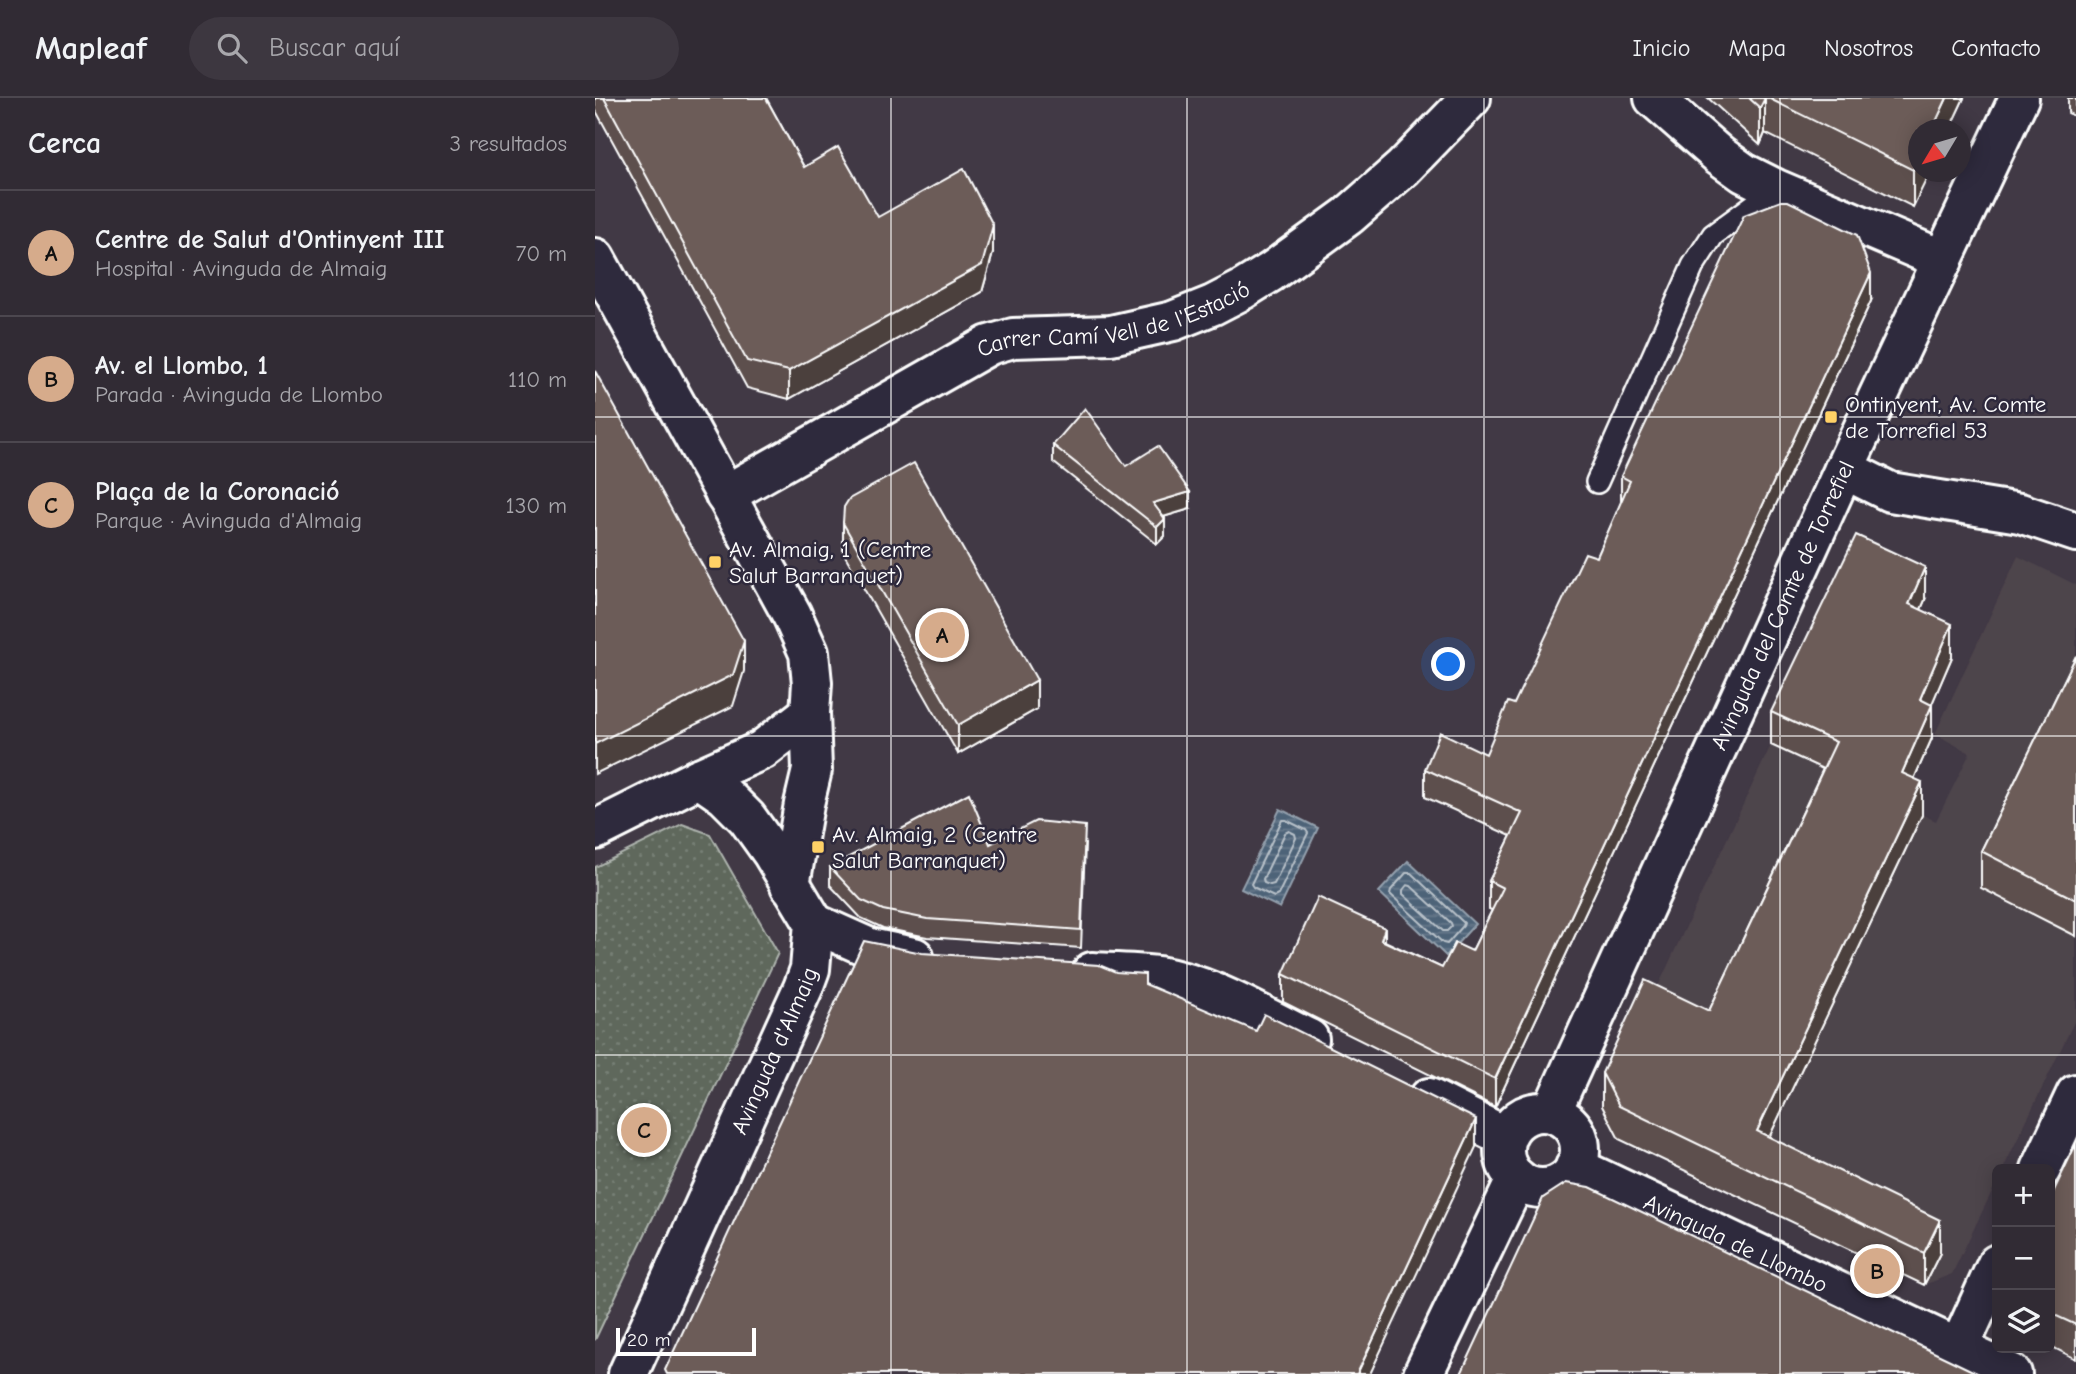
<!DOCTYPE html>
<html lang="es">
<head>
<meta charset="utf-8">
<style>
	body { margin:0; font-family:"Comic Neue",sans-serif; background:#3d3740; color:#f1f3f6 }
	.controls { position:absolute; right:21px; bottom:21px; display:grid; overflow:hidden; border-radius:10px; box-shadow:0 4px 18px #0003 }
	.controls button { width:63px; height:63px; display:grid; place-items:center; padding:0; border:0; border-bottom:2px solid #4c474f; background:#312b34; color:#f1f3f6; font:35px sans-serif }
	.compass { position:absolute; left:1313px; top:21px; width:63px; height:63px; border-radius:50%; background:#312b34; box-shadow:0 4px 18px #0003; rotate:232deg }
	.scale { position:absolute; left:21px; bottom:18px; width:140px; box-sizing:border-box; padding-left:7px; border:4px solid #fff; border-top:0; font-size:19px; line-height:24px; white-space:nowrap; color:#fff; -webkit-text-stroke:5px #2f2a3d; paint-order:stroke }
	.you { position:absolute; left:854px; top:567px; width:24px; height:24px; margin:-18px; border:5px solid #fff; border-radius:50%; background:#1a73e8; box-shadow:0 0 0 10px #1a73e833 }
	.badge { display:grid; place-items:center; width:46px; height:46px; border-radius:50%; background:#d6ab8b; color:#111; font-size:23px; font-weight:700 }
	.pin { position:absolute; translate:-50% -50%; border:4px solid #fff; box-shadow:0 2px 7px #0006 }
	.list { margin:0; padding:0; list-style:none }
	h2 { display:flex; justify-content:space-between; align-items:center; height:91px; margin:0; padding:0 28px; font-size:30px }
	h2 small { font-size:23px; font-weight:400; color:#a8a7ac }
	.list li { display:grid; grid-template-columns:46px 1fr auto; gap:21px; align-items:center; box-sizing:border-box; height:126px; padding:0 28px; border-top:2px solid #4c474f }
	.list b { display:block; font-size:26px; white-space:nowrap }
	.list p { margin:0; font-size:23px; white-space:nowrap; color:#a8a7ac }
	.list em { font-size:23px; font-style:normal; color:#a8a7ac }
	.icon { flex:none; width:38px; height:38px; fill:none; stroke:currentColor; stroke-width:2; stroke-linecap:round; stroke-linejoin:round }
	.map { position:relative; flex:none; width:1481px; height:1276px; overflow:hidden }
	header { display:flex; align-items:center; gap:42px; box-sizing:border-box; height:98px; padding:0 35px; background:#312b34; border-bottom:2px solid #4c474f }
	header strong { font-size:33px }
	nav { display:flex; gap:38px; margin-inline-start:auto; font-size:24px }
	.search { width:490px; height:63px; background:#3d3740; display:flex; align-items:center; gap:18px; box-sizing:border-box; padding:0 24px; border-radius:38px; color:#a8a7ac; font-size:26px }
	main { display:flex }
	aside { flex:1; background:#312b34 }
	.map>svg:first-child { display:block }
	.built { fill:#4e444b }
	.green { fill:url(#green-dots); stroke:#aeb4ae; stroke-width:2 }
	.water { fill:url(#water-rules); stroke:#94a1ae; stroke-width:2 }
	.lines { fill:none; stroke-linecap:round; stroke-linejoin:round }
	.shore { stroke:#b8c1c9; stroke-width:2 }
	.service-casing { stroke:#fff; stroke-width:26 }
	.minor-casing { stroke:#fff; stroke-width:44 }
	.tertiary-casing { stroke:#fff; stroke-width:44 }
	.service { stroke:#2f2a3d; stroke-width:21 }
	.minor { stroke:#2f2a3d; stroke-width:38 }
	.tertiary { stroke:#2f2a3d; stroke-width:38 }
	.wall { fill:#5d4f4d; stroke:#fff; stroke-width:2 }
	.shaded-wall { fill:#4c403e; stroke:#fff; stroke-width:2 }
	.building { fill:#6c5c59; stroke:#fff; stroke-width:2 }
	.grid { fill:none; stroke:#fff; stroke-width:2; stroke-opacity:0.55 }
	.poi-dot { fill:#ffd166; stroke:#2f2a3d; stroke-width:2.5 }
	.labels { text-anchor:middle; stroke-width:5; stroke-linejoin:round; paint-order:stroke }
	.street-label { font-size:23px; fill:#fff; stroke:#2f2a3d }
	.poi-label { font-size:23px; fill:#fff; stroke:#2f2a3d; text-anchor:start }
</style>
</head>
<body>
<header>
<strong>Mapleaf</strong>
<div class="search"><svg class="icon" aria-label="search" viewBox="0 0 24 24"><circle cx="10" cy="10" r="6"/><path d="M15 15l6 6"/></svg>Buscar aquí</div>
<nav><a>Inicio</a><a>Mapa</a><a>Nosotros</a><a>Contacto</a></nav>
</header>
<main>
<aside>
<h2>Cerca<small>3 resultados</small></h2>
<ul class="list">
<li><span class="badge">A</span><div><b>Centre de Salut d'Ontinyent III</b><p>Hospital · Avinguda de Almaig</p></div><em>70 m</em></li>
<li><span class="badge">B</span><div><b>Av. el Llombo, 1</b><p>Parada · Avinguda de Llombo</p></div><em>110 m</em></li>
<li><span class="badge">C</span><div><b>Plaça de la Coronació</b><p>Parque · Avinguda d'Almaig</p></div><em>130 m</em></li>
</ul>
</aside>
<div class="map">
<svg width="1481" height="1276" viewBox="0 0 1481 1276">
	<defs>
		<pattern id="green-dots" width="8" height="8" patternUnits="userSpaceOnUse" patternTransform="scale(1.75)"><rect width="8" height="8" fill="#5e685c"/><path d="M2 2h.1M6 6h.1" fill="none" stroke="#767f74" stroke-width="1.8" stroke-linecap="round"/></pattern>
		<pattern id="water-rules" width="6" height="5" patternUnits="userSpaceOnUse" patternTransform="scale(1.75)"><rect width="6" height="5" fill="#4d6378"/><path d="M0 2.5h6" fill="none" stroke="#687a8c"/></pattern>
	</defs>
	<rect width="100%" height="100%" fill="#413945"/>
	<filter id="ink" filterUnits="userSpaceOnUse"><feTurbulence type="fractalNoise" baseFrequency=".0143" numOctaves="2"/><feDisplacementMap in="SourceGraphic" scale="14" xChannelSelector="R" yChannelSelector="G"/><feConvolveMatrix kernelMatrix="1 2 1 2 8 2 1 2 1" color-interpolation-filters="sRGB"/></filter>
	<g filter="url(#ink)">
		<path class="built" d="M1423,458L1481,487V920L1408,1071H1402V1083L1357,1176L1329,1187L1024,1041L1007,1008L1176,647L1341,723L1375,655L1340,636Z"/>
		<path class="green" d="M87,726L115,736L183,855L0,1242V769Z"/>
		<g class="water">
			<path d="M685,711L723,730L685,810L646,791Z"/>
			<path d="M813,763L880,826L851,858L784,794Z"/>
		</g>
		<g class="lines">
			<g class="shore">
				<path d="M687,722H691L711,732L713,735L683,797L679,799L658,789L656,786Z"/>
				<path d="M694,733L700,736L701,740L679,786L675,787L669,785L668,781L690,735Z"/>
				<path d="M811,775H816L869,825L868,828L852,846L848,845L795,796L796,792Z"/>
				<path d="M812,787L816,788L856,825L857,828L852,833H848L808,796V792Z"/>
			</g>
			<g class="service-casing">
				<path id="service" d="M1002,384L1098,168L1118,137L1181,91"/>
			</g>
			<g class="minor-casing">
				<g id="minor">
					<path d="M1059,0L1124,57L1149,75L1181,91L1348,162"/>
					<path d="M0,160L197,517L214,555L217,585L215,615L217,672L209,706L195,787"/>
					<path d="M1249,371L1295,394L1425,415L1481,434"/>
					<path id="s1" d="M130,397L394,247L418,240L516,237L578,223L618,207L647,192L676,174L753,118L808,70L876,0"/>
					<path d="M0,732L104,680L167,652L215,615"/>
					<path d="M219,825L275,850L319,859"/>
					<path d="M497,874C519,875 541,875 563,878C617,887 666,918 714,941"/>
					<path d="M834,1000L911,1039"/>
					<path d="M1446,1071L1481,996"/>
					<path d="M1364,1250L1402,1166"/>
					<path id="s2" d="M33,1276L208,890L215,871L219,825L177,755L152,720L130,698L104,680"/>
				</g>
			</g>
			<g class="tertiary-casing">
				<g id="tertiary">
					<circle cx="947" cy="1052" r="38"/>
					<path id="s3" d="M956,1015L1249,371L1424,0"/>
					<path id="s4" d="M980,1069L1417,1276"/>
					<path d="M828,1276L922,1080"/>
				</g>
			</g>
			<use href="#service" class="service"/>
			<use href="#minor" class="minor"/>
			<use href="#tertiary" class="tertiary"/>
		</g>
		<g class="wall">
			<path d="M0,0H171L209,69L283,119L398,155L387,194L194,301L152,290L0,11Z"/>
			<path d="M1113,0H1369L1354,32H1324L1318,109L1170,35L1165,47Z"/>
			<path d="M1473,0H1481V19L1473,15Z"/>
			<path d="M1276,203L900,1009L688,904V876L790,843L847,870L877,853L897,812L894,811V783L916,738L830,699V671L891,656L1002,459L1026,405V378Z"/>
			<path d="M458,347L595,411L568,419L570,438L562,446L458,364Z"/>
			<path d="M248,425L442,611L363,656L248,454Z"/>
			<path d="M1330,502L1326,511L1357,559L1336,607L1337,640L1319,681L1327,717L1174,1039L1345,1155L1329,1187L1024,1041L1007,1008V975L1114,913L1228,671L1176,647V614Z"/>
			<path d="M1481,558V838L1386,790V753Z"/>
			<path d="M395,746H490L486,850L332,839L288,830L266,820L235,787V769Z"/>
			<path d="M1481,1046V1261L1455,1248V1101Z"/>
		</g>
		<g class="shaded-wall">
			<path d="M1170,0V35L1165,47V10Z"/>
			<path d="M1352,0H1369L1354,32H1337Z"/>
			<path d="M1324,60V74H1335L1318,109V72Z"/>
			<path d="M398,127V155L387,194L194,301V273Z"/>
			<path d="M1276,175V203L900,1009V981Z"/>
			<path d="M595,394V411L558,422V405Z"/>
			<path d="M570,421V438L562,446V429Z"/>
			<path d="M1330,469V502L1314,539V506Z"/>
			<path d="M1357,526V559L1325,634V601Z"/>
			<path d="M149,543V573L138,608L0,676V646Z"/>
			<path d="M442,582V611L363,656V627Z"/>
			<path d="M1337,607V640L1307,708V675Z"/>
			<path d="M1327,684V717L1162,1065V1033Z"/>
			<path d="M790,830V858L786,842Z"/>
			<path d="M881,1021V1049L775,1276H762Z"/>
			<path d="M1345,1122V1155L1329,1187V1155Z"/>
		</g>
		<g class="building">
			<path d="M9,0H171L209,69L243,49L283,119L369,71L398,127L387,167L194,273L152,263Z"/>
			<path d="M1154,0H1170L1165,10Z"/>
			<path d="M1173,0H1352L1337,32H1324V60L1318,72Z"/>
			<path d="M1186,103H1193L1262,137L1276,175L900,981L688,876L723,799L790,830L786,842L847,870L860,845L877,853L908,790L894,783L927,715L830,671L845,634L891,656L913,604L919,606L990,455L1002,459L1035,383L1026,378L1149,117Z"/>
			<path d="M0,273L149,543L138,577L0,646Z"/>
			<path d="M490,310L531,368L563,348L595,394L558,405L570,421L562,429L458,347Z"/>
			<path d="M319,365L442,582L363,627L248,425L249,409L254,401Z"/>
			<path d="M1261,437L1330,469L1314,506L1357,526L1325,601L1337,607L1307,675L1327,684L1162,1033L1345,1122L1329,1155L1024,1008L1007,975L1050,882L1114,913L1241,644L1176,614Z"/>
			<path d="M1481,558V802L1386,753Z"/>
			<path d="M374,695L395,746L441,723L490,728L486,832L332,821L288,812L266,802L235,769Z"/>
			<path d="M269,843L327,855L504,867L521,874L550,876V886L661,933L669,916L881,1021L762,1276H72L70,1272Z"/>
			<path d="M1481,1046V1227L1455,1215V1101Z"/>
			<path d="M971,1085L995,1089L1384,1276H866L948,1100Z"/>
		</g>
	</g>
	<path class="grid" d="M296,0V1276M592,0V1276M889,0V1276M1185,0V1276M0,319H1481M0,638H1481M0,957H1481"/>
	<g class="poi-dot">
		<rect x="1229" y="312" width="14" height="14" rx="3.5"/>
		<rect x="113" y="457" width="14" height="14" rx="3.5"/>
		<rect x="216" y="742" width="14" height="14" rx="3.5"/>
	</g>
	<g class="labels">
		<g class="street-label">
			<text dy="8" stroke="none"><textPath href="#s1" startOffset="432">Carrer Camí Vell de l'Estació</textPath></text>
			<text dy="8" stroke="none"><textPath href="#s3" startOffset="558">Avinguda del Comte de Torrefiel</textPath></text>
			<text dy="8" stroke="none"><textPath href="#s2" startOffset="355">Avinguda d'Almaig</textPath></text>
			<text dy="8" stroke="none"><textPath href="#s4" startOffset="178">Avinguda de Llombo</textPath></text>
		</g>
		<g class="poi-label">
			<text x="1250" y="314">Ontinyent, Av. Comte<tspan x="1250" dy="26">de Torrefiel 53</tspan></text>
			<text x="134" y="459">Av. Almaig, 1 (Centre<tspan x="134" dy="26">Salut Barranquet)</tspan></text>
			<text x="237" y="744">Av. Almaig, 2 (Centre<tspan x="237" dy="26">Salut Barranquet)</tspan></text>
		</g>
	</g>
</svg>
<div class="controls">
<button>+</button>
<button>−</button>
<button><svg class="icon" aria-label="layers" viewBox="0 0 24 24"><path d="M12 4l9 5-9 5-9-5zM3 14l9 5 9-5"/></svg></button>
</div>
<svg class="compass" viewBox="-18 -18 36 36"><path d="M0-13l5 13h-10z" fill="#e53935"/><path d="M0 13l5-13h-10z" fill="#a8a7ac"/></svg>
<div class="scale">20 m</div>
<div class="you"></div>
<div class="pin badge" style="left:347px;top:537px">A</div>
<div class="pin badge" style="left:1282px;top:1173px">B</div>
<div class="pin badge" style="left:49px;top:1032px">C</div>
</div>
</main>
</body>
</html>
